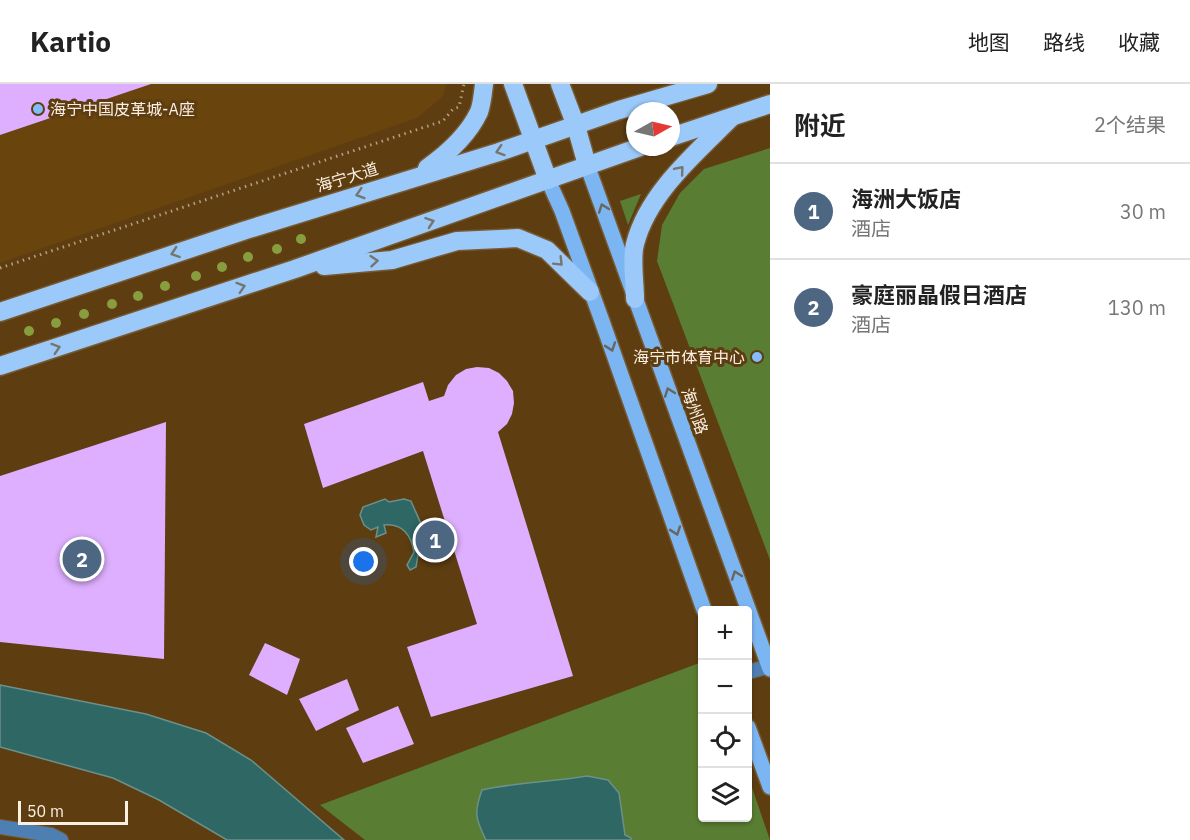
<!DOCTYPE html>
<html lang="zh">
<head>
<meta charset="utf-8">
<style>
	body { margin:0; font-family:"IBM Plex Sans","Noto Sans SC",sans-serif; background:#f2f2f2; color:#222 }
	.controls { position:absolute; right:18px; bottom:18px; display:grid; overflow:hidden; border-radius:6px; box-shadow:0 2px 4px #0004 }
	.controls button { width:54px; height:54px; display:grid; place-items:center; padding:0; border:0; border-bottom:2px solid #e0e0e0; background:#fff; color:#222; font:30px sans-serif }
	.compass { position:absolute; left:626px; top:18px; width:54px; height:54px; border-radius:50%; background:#fff; box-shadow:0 2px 4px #0004; rotate:82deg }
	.scale { position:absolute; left:18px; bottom:15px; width:110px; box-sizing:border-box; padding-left:6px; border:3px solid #fcf0e3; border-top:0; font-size:16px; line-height:21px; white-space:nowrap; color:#fcf0e3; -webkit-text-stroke:4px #5e3d11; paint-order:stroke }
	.you { position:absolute; left:364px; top:478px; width:21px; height:21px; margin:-15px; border:4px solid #fff; border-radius:50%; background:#1a73e8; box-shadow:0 0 0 9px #1a73e833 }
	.badge { display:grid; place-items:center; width:39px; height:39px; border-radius:50%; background:#4d6783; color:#fff; font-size:20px; font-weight:700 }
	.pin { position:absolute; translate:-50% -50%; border:3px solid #fff; box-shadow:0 2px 6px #0006 }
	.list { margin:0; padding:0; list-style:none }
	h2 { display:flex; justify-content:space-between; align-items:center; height:78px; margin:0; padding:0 24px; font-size:26px }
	h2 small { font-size:20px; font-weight:400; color:#767676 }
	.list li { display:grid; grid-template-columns:39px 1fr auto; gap:18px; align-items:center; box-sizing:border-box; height:96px; padding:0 24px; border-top:2px solid #e0e0e0 }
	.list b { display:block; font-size:22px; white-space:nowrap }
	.list p { margin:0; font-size:20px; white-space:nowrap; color:#767676 }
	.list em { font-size:20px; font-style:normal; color:#767676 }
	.icon { flex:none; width:33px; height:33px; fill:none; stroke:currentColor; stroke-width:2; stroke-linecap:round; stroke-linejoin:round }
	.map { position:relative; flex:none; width:770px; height:756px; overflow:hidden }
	header { display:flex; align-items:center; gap:36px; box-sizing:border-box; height:84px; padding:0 30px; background:#fff; border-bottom:2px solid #e0e0e0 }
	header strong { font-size:28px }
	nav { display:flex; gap:33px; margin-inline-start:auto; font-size:21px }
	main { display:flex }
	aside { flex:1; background:#fff }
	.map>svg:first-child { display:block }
	.built { fill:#69440d }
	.green { fill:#597d32 }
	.water { fill:#2e6764; stroke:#6c908a; stroke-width:1.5 }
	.building { fill:#deafff }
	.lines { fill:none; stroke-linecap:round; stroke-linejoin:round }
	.street-casing { stroke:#775a33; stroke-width:16 }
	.primary-casing { stroke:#775a33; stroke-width:18 }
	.highway-casing { stroke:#775a33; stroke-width:21 }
	.path { stroke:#b49f84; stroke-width:3; stroke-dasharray:1.5 4.5; stroke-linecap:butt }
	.street { stroke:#4e7fb2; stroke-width:14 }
	.primary { stroke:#7bb5f2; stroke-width:15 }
	.highway { stroke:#9bc9fa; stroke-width:18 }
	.tree { fill:#889d3e }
	.oneway { stroke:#76756e }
	.oneway2 { stroke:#686760 }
	.poi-dot { fill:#82bcfa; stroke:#5e3d11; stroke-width:2 }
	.labels { text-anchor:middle; stroke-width:6; stroke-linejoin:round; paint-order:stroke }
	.poi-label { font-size:16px; fill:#fcf0e3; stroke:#5e3d11; text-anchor:start }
	.street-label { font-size:16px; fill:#fcf0e3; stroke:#5e3d11 }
</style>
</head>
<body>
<header>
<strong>Kartio</strong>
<nav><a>地图</a><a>路线</a><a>收藏</a></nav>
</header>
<main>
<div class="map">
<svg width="770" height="756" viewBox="0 0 770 756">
	<rect width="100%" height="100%" fill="#5e3d11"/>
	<path class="built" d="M0,0H447L442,13L417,34L0,179Z"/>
	<g class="green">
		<path d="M770,64V476L657,177L662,141L680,109L704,85Z"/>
		<path d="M641,110L628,141L620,117Z"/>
		<path d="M702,578V734H748V692L770,756H365L320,721Z"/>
	</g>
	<g class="water">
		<path d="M385,415L389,418L404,415L411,417C417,432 428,450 425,466L418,471L416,483L410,486L407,481L414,468C411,451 402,439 384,441L386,449L376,453L378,443L371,446L364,441L360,431L363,423Z"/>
		<path d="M0,601L146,630L206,649L251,676L344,756H227L159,716L113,694L0,663Z"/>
		<path d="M587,692L608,696L619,709L625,751L631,754V756H486C475,734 474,728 482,706C516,698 552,698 587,692Z"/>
	</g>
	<g class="building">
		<path d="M0,0H151L0,51Z"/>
		<path d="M477,283L489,284L499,289L507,297L513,307L514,319L512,330L507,340L498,348L573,592L431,633L407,563L477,540L423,367L323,404L304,340L423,298L429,317L444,312L448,301L456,291L466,285Z"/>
		<path d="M166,338L164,575L0,558V392Z"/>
		<path d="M265,559L300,575L287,611L249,591Z"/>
		<path d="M347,595L359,626L316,647L299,615Z"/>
		<path d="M398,622L414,660L363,679L346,644Z"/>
	</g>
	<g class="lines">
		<g class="street-casing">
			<g id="street">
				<path d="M748,588L770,582"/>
				<path d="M0,743L51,751L61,756"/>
			</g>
		</g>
		<g class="primary-casing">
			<g id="primary">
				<path d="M587,81L770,585"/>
				<path d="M548,96L562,127L602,237L704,526"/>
				<path d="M748,643L770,703"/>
			</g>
		</g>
		<g class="highway-casing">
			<g id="highway">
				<path d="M513,0L548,96"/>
				<path d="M560,0L576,42L587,81"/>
				<path d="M671,53L770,20"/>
				<path d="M427,84C447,70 468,51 479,28C482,20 483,9 484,0"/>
				<path d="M324,182L392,176L457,157L518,154L547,166L590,208"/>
				<path d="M635,215C635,199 631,174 635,160C648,109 696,69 732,33"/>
				<path d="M0,228L246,146L499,68L619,26L708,0"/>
				<path d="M0,282L295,185L640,63"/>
			</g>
		</g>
		<path class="path" d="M0,184L443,37L453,25L459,23L464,0"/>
		<use href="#street" class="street"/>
		<use href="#primary" class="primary"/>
		<use href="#highway" class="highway"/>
	</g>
	<g class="tree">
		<circle cx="301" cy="155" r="5"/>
		<circle cx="277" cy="165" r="5"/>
		<circle cx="248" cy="173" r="5"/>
		<circle cx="222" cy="183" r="5"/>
		<circle cx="196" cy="192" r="5"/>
		<circle cx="165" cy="202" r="5"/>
		<circle cx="138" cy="212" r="5"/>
		<circle cx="112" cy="220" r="5"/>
		<circle cx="84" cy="230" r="5"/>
		<circle cx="56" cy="239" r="5"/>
		<circle cx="29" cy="247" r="5"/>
	</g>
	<defs><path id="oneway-chevron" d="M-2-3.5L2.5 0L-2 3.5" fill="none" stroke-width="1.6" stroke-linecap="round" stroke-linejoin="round" transform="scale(1.5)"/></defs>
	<g class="oneway">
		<use href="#oneway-chevron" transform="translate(500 67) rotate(162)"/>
		<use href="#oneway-chevron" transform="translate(680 86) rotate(-50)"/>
		<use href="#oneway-chevron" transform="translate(360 110) rotate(163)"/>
		<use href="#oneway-chevron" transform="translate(430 138) rotate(-19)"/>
		<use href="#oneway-chevron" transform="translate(175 169) rotate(161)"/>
		<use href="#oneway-chevron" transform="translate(374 177) rotate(-5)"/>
		<use href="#oneway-chevron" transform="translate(559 178) rotate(45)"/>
		<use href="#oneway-chevron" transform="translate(241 203) rotate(-18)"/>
		<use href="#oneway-chevron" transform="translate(56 264) rotate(-18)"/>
	</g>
	<g class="oneway2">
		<use href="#oneway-chevron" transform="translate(603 124) rotate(-110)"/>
		<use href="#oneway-chevron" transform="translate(611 263) rotate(71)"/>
		<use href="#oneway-chevron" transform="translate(669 308) rotate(-110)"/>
		<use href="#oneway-chevron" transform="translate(676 447) rotate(71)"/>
		<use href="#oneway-chevron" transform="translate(736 491) rotate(-110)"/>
	</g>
	<g class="poi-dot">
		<circle cx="38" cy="25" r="6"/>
		<circle cx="757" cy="273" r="6"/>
	</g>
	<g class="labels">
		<g class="poi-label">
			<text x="50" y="31">海宁中国皮革城-A座</text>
			<text x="745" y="279" text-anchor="end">海宁市体育中心</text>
		</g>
		<g class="street-label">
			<text transform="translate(347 93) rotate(-17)" y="6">海宁大道</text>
			<text transform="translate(695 327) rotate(70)" y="6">海州路</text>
		</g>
	</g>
</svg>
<div class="controls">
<button>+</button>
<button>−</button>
<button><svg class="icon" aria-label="locate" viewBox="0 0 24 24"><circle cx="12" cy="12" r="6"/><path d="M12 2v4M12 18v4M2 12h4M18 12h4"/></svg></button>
<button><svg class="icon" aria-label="layers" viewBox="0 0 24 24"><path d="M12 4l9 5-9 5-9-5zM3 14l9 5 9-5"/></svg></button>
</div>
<svg class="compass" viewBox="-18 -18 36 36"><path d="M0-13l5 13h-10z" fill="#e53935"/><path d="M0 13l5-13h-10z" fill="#767676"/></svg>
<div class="scale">50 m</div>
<div class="you"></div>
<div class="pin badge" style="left:435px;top:456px">1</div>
<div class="pin badge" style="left:82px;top:475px">2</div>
</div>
<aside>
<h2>附近<small>2个结果</small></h2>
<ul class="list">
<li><span class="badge">1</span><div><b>海洲大饭店</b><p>酒店</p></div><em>30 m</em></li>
<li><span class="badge">2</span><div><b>豪庭丽晶假日酒店</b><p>酒店</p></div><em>130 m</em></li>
</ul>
</aside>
</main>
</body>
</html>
